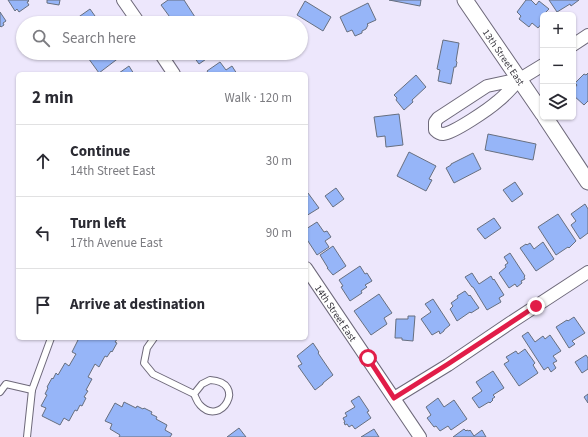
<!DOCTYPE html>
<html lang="en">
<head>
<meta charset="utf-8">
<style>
	body { margin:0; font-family:"Source Sans 3",sans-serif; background:#f2f2f3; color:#2b2b33 }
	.controls { position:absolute; right:12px; top:12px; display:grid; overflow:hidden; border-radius:6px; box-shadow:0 1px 3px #0004 }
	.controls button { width:36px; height:36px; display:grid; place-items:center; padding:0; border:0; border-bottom:1px solid #e1e1e2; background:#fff; color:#2b2b33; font:20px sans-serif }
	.stop { position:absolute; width:12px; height:12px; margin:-9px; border:3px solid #e11d48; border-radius:50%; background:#fff }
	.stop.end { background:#e11d48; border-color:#fff; box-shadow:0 1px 4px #0008 }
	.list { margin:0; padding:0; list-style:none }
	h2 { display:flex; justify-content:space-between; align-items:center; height:52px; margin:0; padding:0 16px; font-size:17px }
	h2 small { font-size:13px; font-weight:400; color:#7c7c81 }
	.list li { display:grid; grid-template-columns:26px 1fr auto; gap:12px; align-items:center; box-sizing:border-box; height:72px; padding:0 16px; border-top:1px solid #e1e1e2 }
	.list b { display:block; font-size:15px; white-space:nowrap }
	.list p { margin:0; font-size:13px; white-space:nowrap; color:#7c7c81 }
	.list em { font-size:13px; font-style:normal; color:#7c7c81 }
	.icon { flex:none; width:22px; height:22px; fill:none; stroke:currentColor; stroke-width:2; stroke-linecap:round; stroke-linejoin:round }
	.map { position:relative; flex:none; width:588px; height:437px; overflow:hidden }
	.search { position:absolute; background:#fff; box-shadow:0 1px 3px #0004; left:16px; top:16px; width:292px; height:44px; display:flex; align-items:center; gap:10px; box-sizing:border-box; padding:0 14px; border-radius:22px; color:#7c7c81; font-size:15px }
	.panel { position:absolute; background:#fff; box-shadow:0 1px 3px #0004; left:16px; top:72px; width:292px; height:268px; border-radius:6px }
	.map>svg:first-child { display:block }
	.building { fill:#96b5f8; stroke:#676f7f }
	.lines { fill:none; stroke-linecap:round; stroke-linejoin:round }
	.service-casing { stroke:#6e697a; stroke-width:8 }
	.minor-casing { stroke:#6e697a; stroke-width:14 }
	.tertiary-casing { stroke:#6e697a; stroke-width:17 }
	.service { stroke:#fff; stroke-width:6 }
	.minor { stroke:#fff; stroke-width:12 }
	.tertiary { stroke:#fff; stroke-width:15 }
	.route { stroke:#e11d48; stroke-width:5 }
	.labels { text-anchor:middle; stroke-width:4; stroke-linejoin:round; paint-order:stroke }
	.street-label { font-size:10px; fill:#3b3941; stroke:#fff }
</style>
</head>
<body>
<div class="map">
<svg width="588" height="437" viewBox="0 0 588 437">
	<rect width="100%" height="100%" fill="#ede7fc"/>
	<g class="building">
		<path d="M8,0H28L29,1L27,2L29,5L19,12L17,9L15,11Z"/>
		<path d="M47,0H60L59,5L47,3Z"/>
		<path d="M168,0H184L195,17L188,22V23H171L170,21L172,20L161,5Z"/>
		<path d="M389,0H421L420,6Z"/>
		<path d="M526,0H531L536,5L539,1L549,9L543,15V22L538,28L532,23L529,27L519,19L521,16L517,12Z"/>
		<path d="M549,0H579L571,6L570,4L557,12Z"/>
		<path d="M305,1L331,17L323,31L297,15Z"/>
		<path d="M368,3L376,20L367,24L368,25L366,29L362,31V33L355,36L352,30L347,32L340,17Z"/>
		<path d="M90,9L100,23H70Z"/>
		<path d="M0,12L6,21L3,23L4,25L1,27L0,26Z"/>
		<path d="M443,40L459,43L456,61L457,62L456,67H454L451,84L438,81L440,70L437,69Z"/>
		<path d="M88,53H117L120,57L99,73L86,55Z"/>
		<path d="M191,53H211L212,55L199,64Z"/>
		<path d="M220,62L226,70L232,66L237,74H209L207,71Z"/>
		<path d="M129,66L134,74H119V73Z"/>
		<path d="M588,73V101L584,105L573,95V90L577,85L575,83L584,74L586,75Z"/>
		<path d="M416,75L426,87L412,100L413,102L404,110L396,100L397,98L394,95Z"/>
		<path d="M399,114L403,145L386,147L385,136L377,137L374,117Z"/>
		<path d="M488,134L536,144L533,160L485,150Z"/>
		<path d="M409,152L436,166L429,179L432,180L426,191L397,176Z"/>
		<path d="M473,153L481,169L454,183L446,168L451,165V164Z"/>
		<path d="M515,182L523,194L512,202L503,190Z"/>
		<path d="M336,188L344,199L333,207L325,196Z"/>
		<path d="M308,193L319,208L306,216V194Z"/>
		<path d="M585,204L588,209V233L580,239L571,225L576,221L571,214Z"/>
		<path d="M558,214L576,241L569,248L568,247L556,255L538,227Z"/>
		<path d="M494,218L501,228L485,239L477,229Z"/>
		<path d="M317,222L324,232L327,231L331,237L325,241L329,247L317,255L306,238L307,237L306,229Z"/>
		<path d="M543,242L554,259L536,271L520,248L526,244L527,245L530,243L534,249Z"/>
		<path d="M333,246L346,266L333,275L327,268H328L320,255Z"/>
		<path d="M510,253L525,276L524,277L525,279L521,281L522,283L517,287L515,284L509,288L499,273L506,267L505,265L508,263L504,257Z"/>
		<path d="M360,266L365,274L367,273L372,281L365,285L367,287L361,291L362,293L350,301L341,287L343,286L339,280Z"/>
		<path d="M472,273L479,284L491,276L493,280L494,279L504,295L499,298L501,302L487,310L473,287H472L465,277Z"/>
		<path d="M465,291L469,296L470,295L479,308L471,313L470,312L457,321L450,309L453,306L451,303L458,298L457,296Z"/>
		<path d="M379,294L392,313L384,318L387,324L371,335L354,311Z"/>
		<path d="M433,299L450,325L444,330V331L440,334L439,331L432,335L421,319L431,312L425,304Z"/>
		<path d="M408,316H415L413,341L402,340V338H395L396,319H408Z"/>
		<path d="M574,317L585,333L572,341L575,344L569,348L556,327L567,320L568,321Z"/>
		<path d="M528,332L535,342L543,336L545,339L550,335L561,351L553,356L557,361L553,363L556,368L551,372L548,367L544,370L522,336Z"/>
		<path d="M77,338H118L115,342L117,343L112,352L111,351L107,357L105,356L99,367L95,364L88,377L92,379L86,390L88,391L84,397L86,398L82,406L80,405L77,411L75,410L69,421L64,418L60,425L42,416L46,408L41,406L47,395L45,394L48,388L47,387L52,378L53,379L56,373L58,375L65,363L69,366L76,354L72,352L78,340L76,339Z"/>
		<path d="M313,343L319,352L318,353L333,375L323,383V384L315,390L298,366L302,364L297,356Z"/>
		<path d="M525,349L535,363L533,365L538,373L519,386L504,364L509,361L506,357L516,351L518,354Z"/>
		<path d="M586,355L588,358V369L582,373L575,362Z"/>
		<path d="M493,371L504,388L493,395L495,397L492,399L493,400L490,403L489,402L479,408L472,398L482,391L476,382Z"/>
		<path d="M588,394V403L584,397Z"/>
		<path d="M359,396L369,411L367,412L371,418L355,429L352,425L349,427L347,424L345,425L344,422H345L343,418L347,416L345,413L355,407L351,401Z"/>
		<path d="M438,398L444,407L454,400L467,419L451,430L448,426L440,431L436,426L434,427L427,418L431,415L426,407Z"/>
		<path d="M124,402L136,408L137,406L143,409L144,408L152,412L151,414L157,417L156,419L167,425L165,430L172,434L170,437H119L120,435L110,429L112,424L105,421L115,403L122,407Z"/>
		<path d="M239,428L246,437H227Z"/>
		<path d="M374,429L379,437H361Z"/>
		<path d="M464,429L466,431L467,430L469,431L470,430L474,436L482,430L486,437H453Z"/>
	</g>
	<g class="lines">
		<g class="service-casing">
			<g id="service">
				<path d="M154,338L147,348L144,363L153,374L194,394"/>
				<path d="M210,380C248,382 221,428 200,405C197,402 196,398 194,394L202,384Z"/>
				<path d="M0,392L6,384L32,390"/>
				<path d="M27,437L32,390L51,338"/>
			</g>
		</g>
		<g class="minor-casing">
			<g id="minor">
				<path d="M123,0L139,23"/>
				<path d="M573,45L588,35"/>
				<path d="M160,53L174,74"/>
				<path d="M520,79C513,86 506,95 498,101C489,109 454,133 443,134C439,134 437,132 435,130V122L438,118L487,86Z"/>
				<path d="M520,79L543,65"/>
				<path id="s1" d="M306,268L420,437"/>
				<path d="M394,398L448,365L510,323L588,272"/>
			</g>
		</g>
		<g class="tertiary-casing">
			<g id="tertiary">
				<path id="s2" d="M465,0L543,114"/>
				<path d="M545,117L588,182"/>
			</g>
		</g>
		<use href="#service" class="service"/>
		<use href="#minor" class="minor"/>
		<use href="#tertiary" class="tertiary"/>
	</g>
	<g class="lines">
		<path class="route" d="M368,358L394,398L448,364L536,306"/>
	</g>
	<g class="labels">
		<g class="street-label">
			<text dy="4" stroke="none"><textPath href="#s2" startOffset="69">13th Street East</textPath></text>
			<text dy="4" stroke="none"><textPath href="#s1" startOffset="54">14th Street East</textPath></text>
		</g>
	</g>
</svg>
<div class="controls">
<button>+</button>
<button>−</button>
<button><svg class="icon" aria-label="layers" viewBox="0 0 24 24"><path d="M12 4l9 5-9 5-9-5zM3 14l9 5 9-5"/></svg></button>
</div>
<div class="stop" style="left:368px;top:358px"></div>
<div class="stop end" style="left:536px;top:306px"></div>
<div class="search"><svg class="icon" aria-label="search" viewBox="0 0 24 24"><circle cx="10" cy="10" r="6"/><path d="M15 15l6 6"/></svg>Search here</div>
<section class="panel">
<h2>2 min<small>Walk · 120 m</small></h2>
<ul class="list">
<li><svg class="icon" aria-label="ahead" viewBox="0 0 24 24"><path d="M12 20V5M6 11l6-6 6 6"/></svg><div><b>Continue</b><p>14th Street East</p></div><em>30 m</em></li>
<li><svg class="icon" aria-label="left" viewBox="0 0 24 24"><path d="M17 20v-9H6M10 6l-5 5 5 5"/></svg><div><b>Turn left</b><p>17th Avenue East</p></div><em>90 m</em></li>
<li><svg class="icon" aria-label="arrive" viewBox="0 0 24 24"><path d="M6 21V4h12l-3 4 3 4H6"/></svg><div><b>Arrive at destination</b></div></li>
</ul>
</section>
</div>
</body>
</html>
